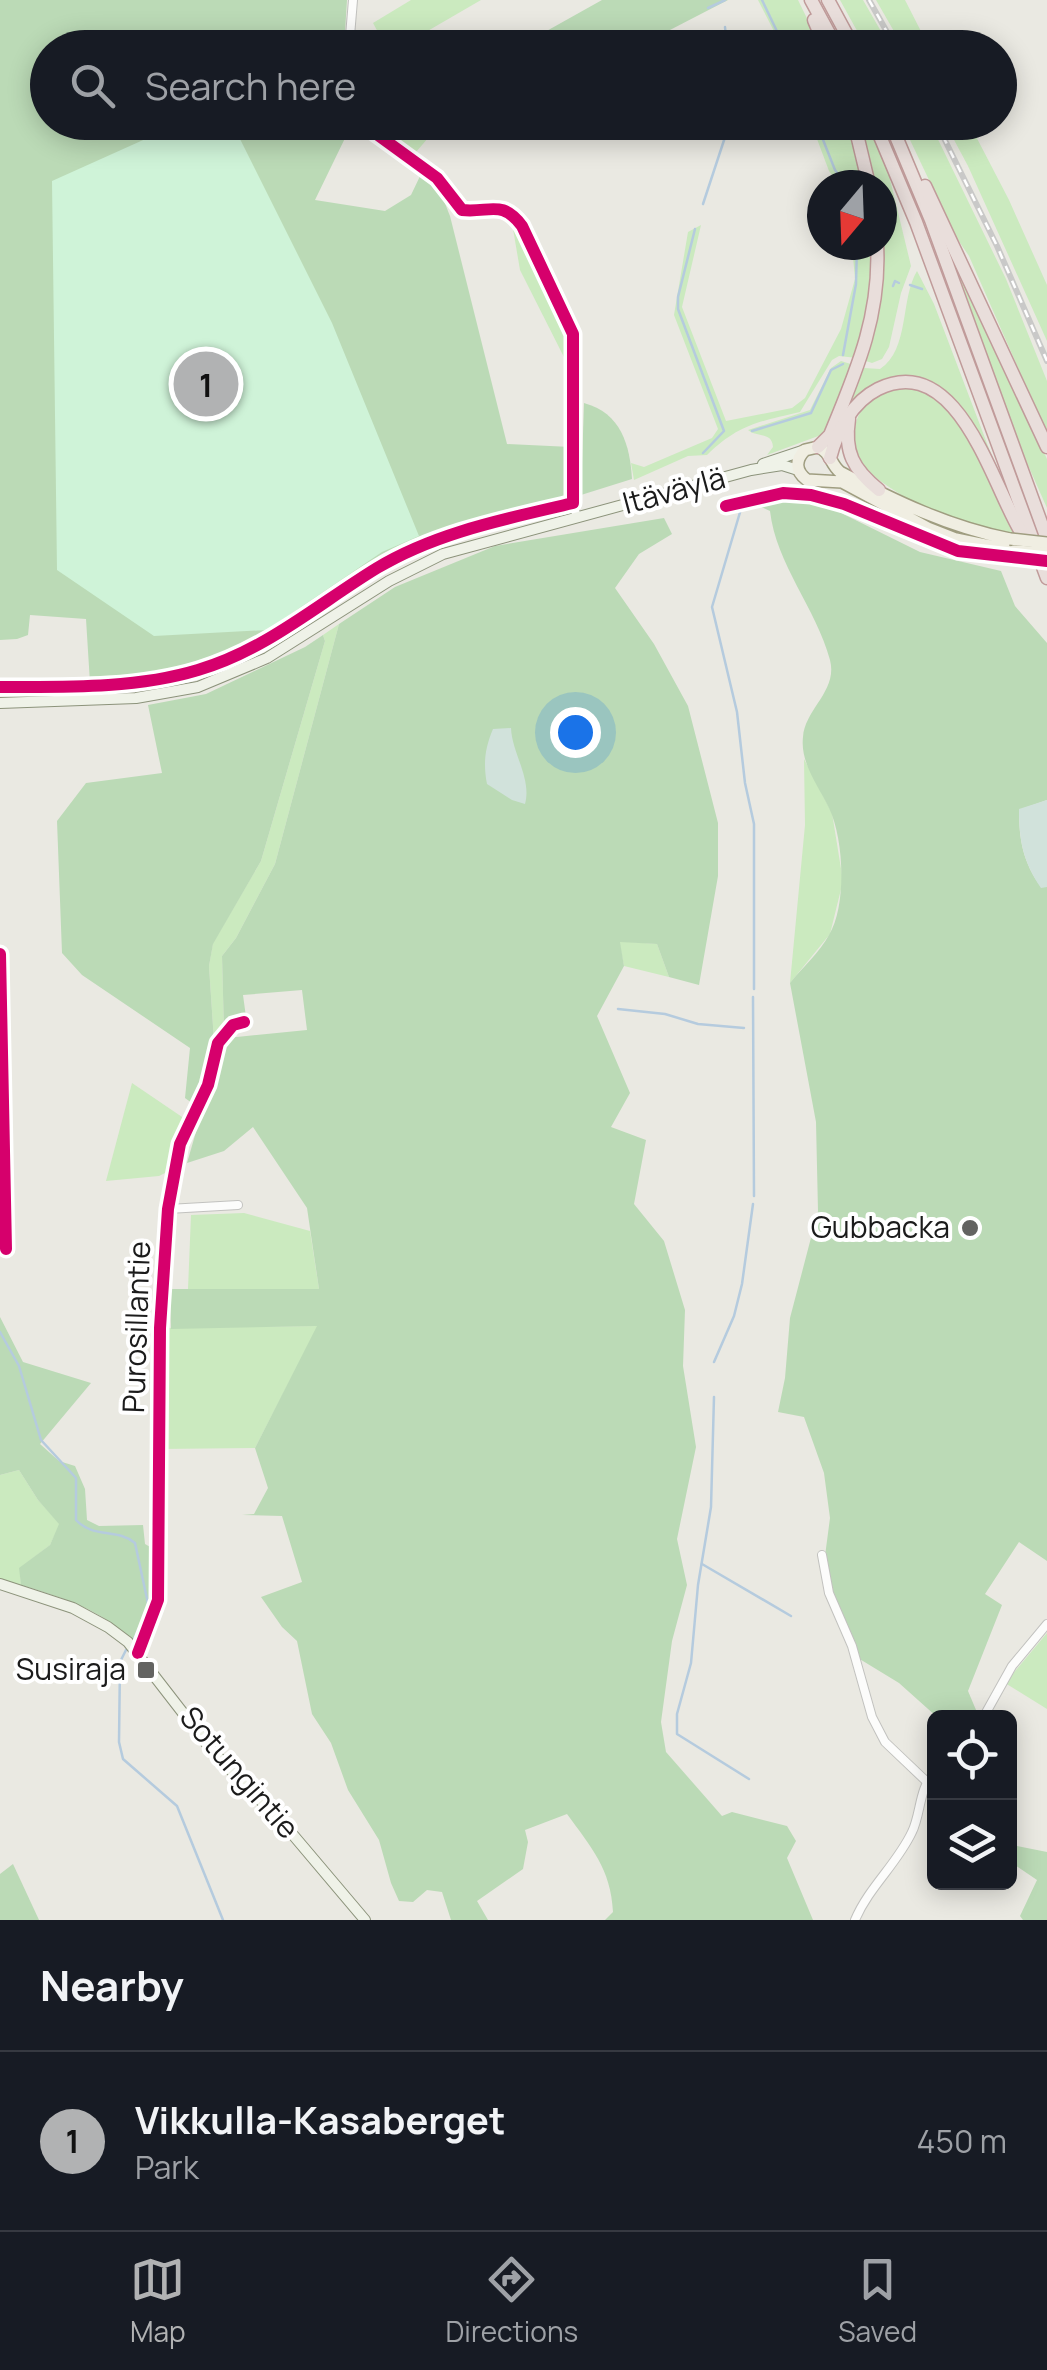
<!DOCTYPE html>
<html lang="en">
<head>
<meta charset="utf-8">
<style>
	body { margin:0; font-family:Manrope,sans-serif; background:#242831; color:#f1f3f6 }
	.controls { position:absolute; right:30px; bottom:30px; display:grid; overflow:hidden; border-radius:15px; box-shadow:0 5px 25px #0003 }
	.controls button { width:90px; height:90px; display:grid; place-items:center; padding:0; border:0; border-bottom:2px solid #363941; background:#171b24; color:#f1f3f6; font:50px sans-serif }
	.compass { position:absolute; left:807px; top:170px; width:90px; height:90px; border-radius:50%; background:#171b24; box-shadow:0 5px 25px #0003; rotate:199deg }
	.you { position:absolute; left:575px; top:732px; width:35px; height:35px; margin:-25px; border:8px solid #fff; border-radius:50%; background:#1a73e8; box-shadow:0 0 0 15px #1a73e833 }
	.badge { display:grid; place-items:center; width:65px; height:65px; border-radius:50%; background:#b1b2b3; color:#111; font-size:32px; font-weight:700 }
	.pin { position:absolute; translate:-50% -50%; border:5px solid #fff; box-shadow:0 2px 10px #0006 }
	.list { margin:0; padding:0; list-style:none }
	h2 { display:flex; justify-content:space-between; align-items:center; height:130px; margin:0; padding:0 40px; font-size:42px }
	h2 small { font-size:32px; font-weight:400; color:#9ea1a6 }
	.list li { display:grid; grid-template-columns:65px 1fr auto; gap:30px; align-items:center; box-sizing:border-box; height:180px; padding:0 40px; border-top:2px solid #363941 }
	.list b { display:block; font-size:38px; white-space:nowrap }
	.list p { margin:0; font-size:32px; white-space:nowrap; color:#9ea1a6 }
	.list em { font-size:32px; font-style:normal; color:#9ea1a6 }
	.icon { flex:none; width:55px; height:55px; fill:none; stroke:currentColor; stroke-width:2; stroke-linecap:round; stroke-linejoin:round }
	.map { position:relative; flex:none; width:1047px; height:1920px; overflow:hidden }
	.search { position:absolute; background:#171b24; box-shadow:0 5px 25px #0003; left:30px; right:30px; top:30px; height:110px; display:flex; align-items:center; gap:25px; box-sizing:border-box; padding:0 35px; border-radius:55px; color:#9ea1a6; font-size:38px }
	.sheet { height:310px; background:#171b24 }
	nav { display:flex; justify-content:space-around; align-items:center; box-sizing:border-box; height:140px; border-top:2px solid #363941; background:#171b24; font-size:28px; color:#9ea1a6 }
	nav a { display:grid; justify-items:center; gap:5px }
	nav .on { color:#b1b2b3 }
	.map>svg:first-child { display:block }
	.grass { fill:#cbeabf }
	.forest { fill:#bbdab6 }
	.wetland { fill:#d1e2db }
	.park { fill:#cff3d8 }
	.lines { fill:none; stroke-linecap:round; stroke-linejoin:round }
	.stream { stroke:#b5cbde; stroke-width:2.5 }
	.street-casing { stroke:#c2c2bf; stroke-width:10 }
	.secondary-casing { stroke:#8c937b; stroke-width:12 }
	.primary-casing { stroke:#9f9d80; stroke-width:14 }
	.highway-casing { stroke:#c09b9a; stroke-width:15 }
	.street { stroke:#fcfcfb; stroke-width:8 }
	.secondary { stroke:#eff2e8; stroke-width:10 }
	.primary { stroke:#f0eee2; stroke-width:11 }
	.highway { stroke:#e9dedb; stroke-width:12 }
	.rail-casing { stroke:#c9c9c8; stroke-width:6 }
	.rail { stroke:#fff; stroke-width:2.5; stroke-dasharray:8; stroke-linecap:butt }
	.primary-bridge-casing { stroke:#9f9d80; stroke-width:14; stroke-linecap:butt }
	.primary-bridge { stroke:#f0eee2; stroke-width:11 }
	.cycleway-casing { stroke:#fff; stroke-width:19 }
	.cycleway { stroke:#d6006c; stroke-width:12 }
	.poi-dot { fill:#636361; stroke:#fff; stroke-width:4 }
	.labels { text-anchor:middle; stroke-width:8; stroke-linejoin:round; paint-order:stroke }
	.street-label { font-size:30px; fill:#1b1b1b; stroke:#fff }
	.poi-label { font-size:30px; fill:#1b1b1b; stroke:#fff; text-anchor:end }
</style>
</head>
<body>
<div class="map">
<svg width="1047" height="1920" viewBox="0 0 1047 1920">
	<rect width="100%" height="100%" fill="#eae9e2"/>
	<g class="grass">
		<path d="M411,0H481L400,47H386L373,23Z"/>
		<path d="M758,0H798L821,47H782Z"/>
		<path d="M840,0H863L890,47H866Z"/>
		<path d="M876,0H905L929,47H903Z"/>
		<path d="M369,122L484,123L472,127L461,138H428L411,158L367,126Z"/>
		<path d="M811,123H848L864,185H839L829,171Z"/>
		<path d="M857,123H867L889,175L911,266L901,293L889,347L882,359L872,363L866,361C882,306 882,242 882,185H873Z"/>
		<path d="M902,123H930L1006,279L1047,381V434L969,256L956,237Z"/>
		<path d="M945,123H969L1009,200L1047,285V341L968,166Z"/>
		<path d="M511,217L570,335L572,373L520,270Z"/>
		<path d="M701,225L682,307L726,421L792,408L805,398L841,329L855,279L852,245H872L873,279L857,358L839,356L832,360L800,412C758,422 739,424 707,455L688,456L634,480L631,463L644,467L712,438L718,429L674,315L688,232Z"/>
		<path d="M956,267L1047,459V508L1007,418Z"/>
		<path d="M917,271L934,304L996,467L975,431L906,376C866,380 858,395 838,426L864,368L880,369C910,349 900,299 917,271Z"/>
		<path d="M841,361L854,365L827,429L821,435L767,455L773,447C772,431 757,438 748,430L810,410L831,368Z"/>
		<path d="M896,388C906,388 918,387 927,392C974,419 994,487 1014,533C955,525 898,501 854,459C853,419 855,403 896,388Z"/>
		<path d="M339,624L275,864L236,938L222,956L224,1031L214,1041L209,966L213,943L261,861L325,641L323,635Z"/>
		<path d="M804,759L832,813L843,881L830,934L790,983L805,825Z"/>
		<path d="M619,941L657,944L669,977L624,966Z"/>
		<path d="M132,1083L188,1121L171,1170L159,1176L106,1181Z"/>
		<path d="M244,1213L310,1231L319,1289H188L191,1215Z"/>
		<path d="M318,1326L255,1448L159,1449L160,1328Z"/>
		<path d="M19,1470L38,1500L60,1524L50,1545L20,1568L21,1585L0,1579V1475Z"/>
		<path d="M1047,1633V1709L1005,1683Z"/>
	</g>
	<g class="forest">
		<path d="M0,0H347L344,47L48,48V122L334,123L348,132L315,200L385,211L411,195L422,172C438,185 443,197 450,216L507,444L571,447L566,499C502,516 435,530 377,562C332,587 293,622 247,645C199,670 143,676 90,683L86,619L30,615L28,635L17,639L0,640Z"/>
		<path d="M602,0H728L637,47H518Z"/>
		<path d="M584,403C621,413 630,445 632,479L581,495Z"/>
		<path d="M786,496L819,502L920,552L1001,571L1015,606L1047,643V800L1019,810C1019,840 1023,862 1041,887H1047V1561L1019,1542L985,1594L1002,1605L968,1691L979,1717H937L899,1683L858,1658L827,1575L825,1556L830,1518L824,1473L804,1417L778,1412L785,1378L790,1318L818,1211L816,1122L790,983C802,968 820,952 829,935C847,905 844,839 829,808C818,785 800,763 803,737C805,709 838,691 830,660C816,608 776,564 770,511L759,506Z"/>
		<path d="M664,518L672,534L639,554L615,588L654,644L688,706L718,823V876L699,985L669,977L657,944L620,942L624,966L597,1016L630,1093L611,1127L646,1140L634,1204L664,1241L685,1310L683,1366L696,1447L677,1539L687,1585L672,1641L661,1722L666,1752L722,1816L732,1812L787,1826L796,1841L787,1858L813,1920H605L613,1912C611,1869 591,1847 567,1814L525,1830L528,1842L523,1869L477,1901L488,1920H451L442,1892L427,1890L413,1902L399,1901L391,1883L379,1840L348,1790L331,1743L312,1714L297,1641L282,1627L261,1597L302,1582L282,1516L242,1515L254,1514L268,1488L255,1448L317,1326L171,1329L170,1289H319L307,1208L253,1127L224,1151L187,1163L221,1045L227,1038L307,1030L302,990L243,995L246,1017L232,1022L224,1031L222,956L236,938L275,864L339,624L395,587L495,546Z"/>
		<path d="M323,635L325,641L261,861L213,944L209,966L214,1041L196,1106L185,1098L190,1048L82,975L62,953L57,821L86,783L162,773L148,705L206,694L305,647Z"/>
		<path d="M0,1317L23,1362L91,1383L40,1444L59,1461L75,1466L85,1489L87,1520L99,1526L143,1525L145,1544L152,1548C155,1587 153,1606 139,1643H135C101,1609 66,1599 21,1585L19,1568L50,1545L59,1524L38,1500L19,1470L0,1475Z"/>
		<path d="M1017,1846L1047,1852V1920H1023L1020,1916L1037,1880L1012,1863Z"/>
		<path d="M13,1864L39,1920H0V1874Z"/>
	</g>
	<g class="wetland">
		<path d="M511,728C512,753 532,779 525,804L512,800L487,784C483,763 485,748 493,729Z"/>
		<path d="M1047,800V887L1041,888C1023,862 1019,840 1019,809Z"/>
	</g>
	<path class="park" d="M181,123H232L332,323L419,536L382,552L267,630L154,636L57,570L52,181Z"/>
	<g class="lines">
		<g class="stream">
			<path d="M762,0L785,48"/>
			<path d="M708,8L725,0"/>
			<path d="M725,27L727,48"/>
			<path d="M816,122L835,170L846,185"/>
			<path d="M703,204L730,122"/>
			<path d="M695,229L678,297V309L724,431L703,453"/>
			<path d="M910,285L922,289"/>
			<path d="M893,286L895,281L899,283"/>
			<path d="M843,355L856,284L857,245"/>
			<path d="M752,431L811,413L831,370L843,364"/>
			<path d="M741,509L712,607L737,712L745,783L754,824V989"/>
			<path d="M753,997L754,1196"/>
			<path d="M618,1009L665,1014L698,1024L744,1028"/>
			<path d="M0,1332L19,1366L41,1440L76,1478V1520C94,1539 117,1528 135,1543L149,1608L134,1639"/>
			<path d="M714,1362L734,1316L742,1284L753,1204"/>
			<path d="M714,1397L711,1507L698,1585L691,1663L677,1714V1734L749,1779"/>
			<path d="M702,1564L791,1616"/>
			<path d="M126,1650L120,1662L119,1742L123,1759L177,1806L223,1920"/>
		</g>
		<g class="street-casing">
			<g id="street">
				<path d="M349,48L353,0"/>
				<path d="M360,122L437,178L462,210C490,213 502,199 522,226L573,334L575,427L572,498L577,518"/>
				<path d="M0,954L6,1249"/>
				<path d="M168,1209L238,1205"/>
				<path d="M822,1555L829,1593L852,1646L872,1717L885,1742L926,1781"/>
				<path d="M138,1653L158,1600L160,1328L168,1209L180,1144L208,1085L218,1043L233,1025L244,1022"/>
				<path d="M983,1718L1012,1666L1047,1624"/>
				<path d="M855,1920C869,1887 897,1864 912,1832C921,1814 919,1787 934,1774"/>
			</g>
		</g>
		<g class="secondary-casing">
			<g id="secondary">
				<path d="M763,464L805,450"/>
				<path d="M0,703L136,698L198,687L267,658L389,581L443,554L751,470L782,465L798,470"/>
				<path d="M0,1584L73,1608L108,1627L128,1642L214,1753L283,1823L365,1920"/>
			</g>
		</g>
		<g class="primary-casing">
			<path id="primary" d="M1010,539C949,527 895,501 840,472C830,464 831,452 818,447L805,450C795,460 795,471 807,480L842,482L928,528L956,539L1014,551"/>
		</g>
		<g class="highway-casing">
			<g id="highway">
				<path d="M811,0L837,48"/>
				<path d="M828,0L854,48"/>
				<path d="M814,20L826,48"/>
				<path d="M854,122L869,185"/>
				<path d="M874,122L916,222L1047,578"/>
				<path d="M890,122L931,220L1047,539"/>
				<path d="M925,186L1047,447"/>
				<path d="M849,419C844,452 853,469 879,490"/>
				<path d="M818,447L830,435C856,372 881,315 877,245"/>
				<path d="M830,458C837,431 852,402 878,389C958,350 992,485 1021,532"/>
			</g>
		</g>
		<use href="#street" class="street"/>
		<use href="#secondary" class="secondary"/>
		<use href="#primary" class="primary"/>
		<use href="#highway" class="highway"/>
		<g class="rail-casing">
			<g id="rail">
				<path d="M869,0L896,48"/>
				<path d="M936,122L997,246L1047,361"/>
			</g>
		</g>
		<use href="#rail" class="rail"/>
		<g class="primary-bridge-casing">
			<g id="primary-bridge">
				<path d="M1010,539L1047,543"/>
				<path d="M1014,551L1047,553"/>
			</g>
		</g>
		<use href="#primary-bridge" class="primary-bridge"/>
		<g class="cycleway-casing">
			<g id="cycleway">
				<path d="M726,506L783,493L811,495L844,504L958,551L1047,561"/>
				<path d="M0,687C65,687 135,689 198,670C266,650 318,604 377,568C437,532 506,519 573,503V334L522,226C502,199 490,213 462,210L437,178L360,122"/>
				<path d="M0,954L6,1249"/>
				<path d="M138,1653L158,1600L160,1328L168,1209L180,1144L208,1085L218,1043L233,1025L244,1022"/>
			</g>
		</g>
		<use href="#cycleway" class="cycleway"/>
	</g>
	<g class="poi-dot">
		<circle cx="970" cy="1228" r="10"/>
		<rect x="136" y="1660" width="20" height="20" rx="5"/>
	</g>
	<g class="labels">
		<g class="street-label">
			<text transform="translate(674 491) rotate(-15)" y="10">Itäväylä</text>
			<text transform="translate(137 1327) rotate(-88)" y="10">Purosillantie</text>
			<text transform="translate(239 1773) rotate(49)" y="10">Sotungintie</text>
		</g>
		<g class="poi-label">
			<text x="950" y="1238">Gubbacka</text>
			<text x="126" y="1680">Susiraja</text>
		</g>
	</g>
</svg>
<div class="controls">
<button><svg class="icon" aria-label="locate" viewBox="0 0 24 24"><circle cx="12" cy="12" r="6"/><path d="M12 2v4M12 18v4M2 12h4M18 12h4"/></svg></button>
<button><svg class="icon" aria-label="layers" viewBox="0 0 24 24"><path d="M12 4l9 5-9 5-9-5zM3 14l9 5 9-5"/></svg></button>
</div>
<svg class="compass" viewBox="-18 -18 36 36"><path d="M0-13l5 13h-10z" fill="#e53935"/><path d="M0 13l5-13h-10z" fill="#9ea1a6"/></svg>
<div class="you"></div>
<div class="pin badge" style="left:206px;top:384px">1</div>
<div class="search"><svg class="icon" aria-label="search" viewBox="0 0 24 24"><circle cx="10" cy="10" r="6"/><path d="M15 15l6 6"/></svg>Search here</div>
</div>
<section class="sheet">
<h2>Nearby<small></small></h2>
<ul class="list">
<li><span class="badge">1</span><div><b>Vikkulla-Kasaberget</b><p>Park</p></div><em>450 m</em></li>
</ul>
</section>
<nav>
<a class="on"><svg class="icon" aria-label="map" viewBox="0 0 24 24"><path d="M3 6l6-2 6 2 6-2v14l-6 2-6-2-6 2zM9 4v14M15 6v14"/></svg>Map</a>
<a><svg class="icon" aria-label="directions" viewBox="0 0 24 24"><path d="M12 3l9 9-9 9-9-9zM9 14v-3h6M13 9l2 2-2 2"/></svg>Directions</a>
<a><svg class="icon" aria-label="saved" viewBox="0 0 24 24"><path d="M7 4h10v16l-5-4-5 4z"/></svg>Saved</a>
</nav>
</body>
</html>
